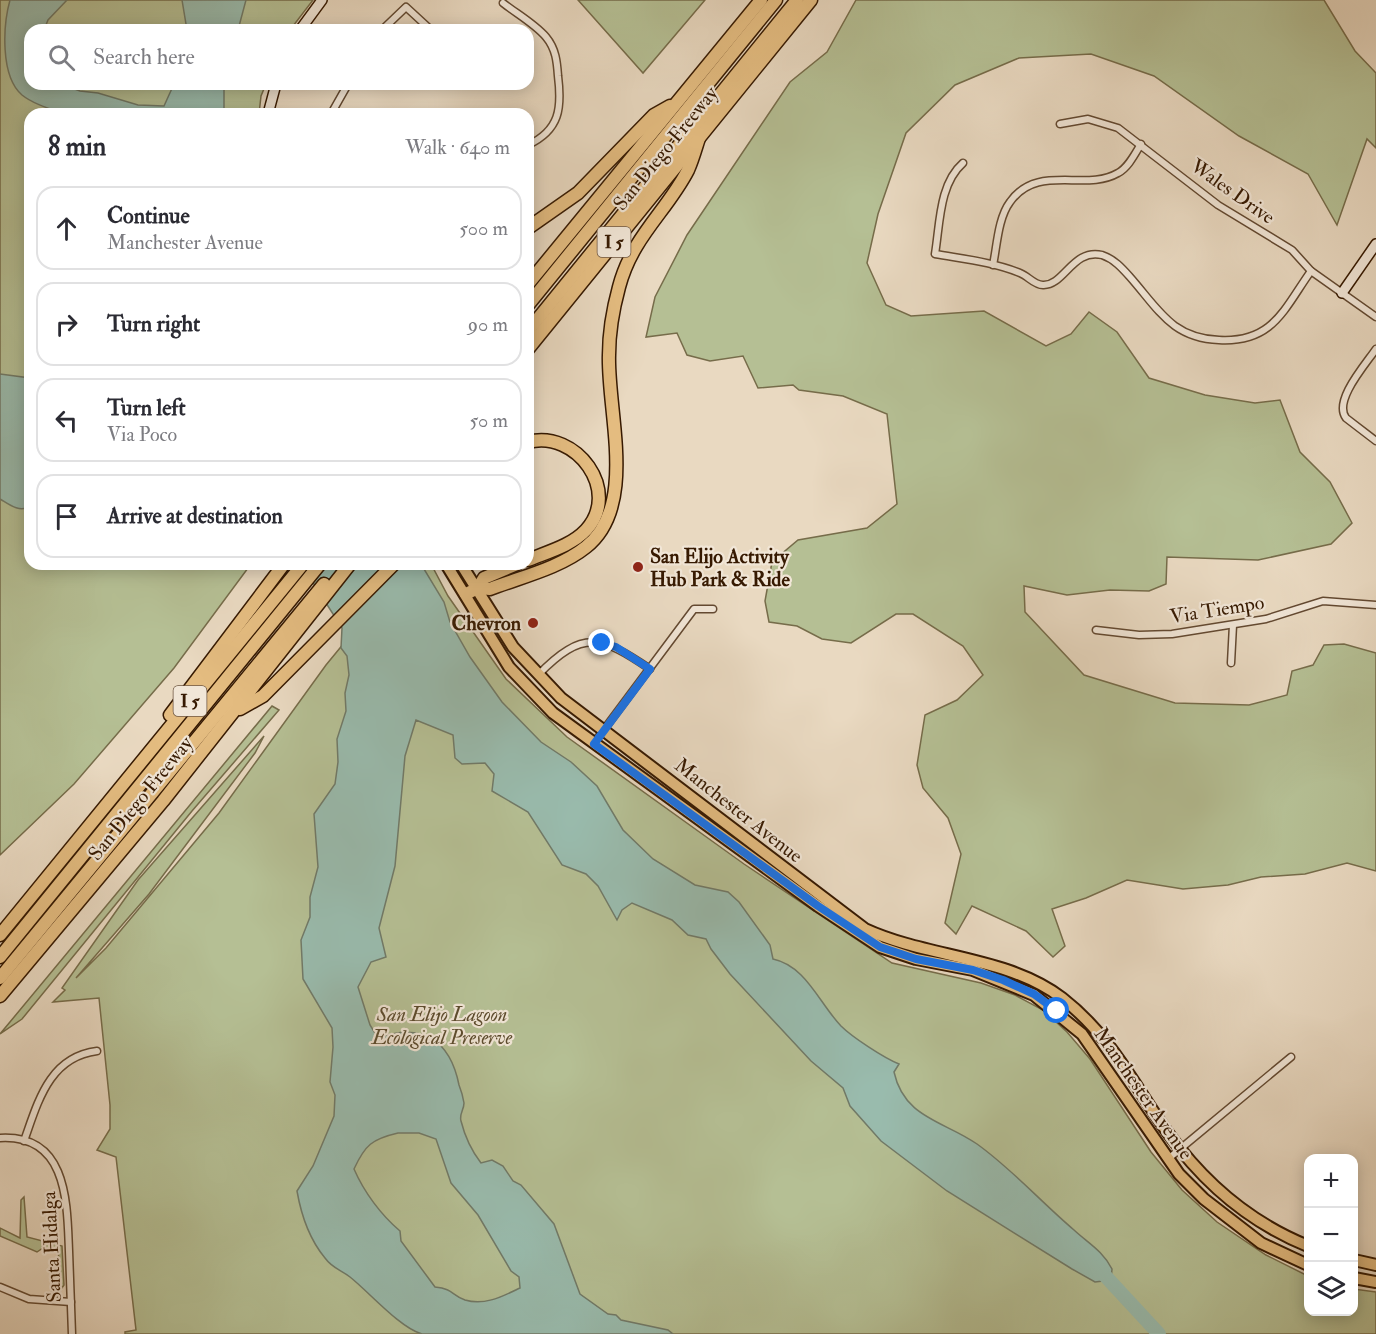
<!DOCTYPE html>
<html lang="en">
<head>
<meta charset="utf-8">
<style>
	body { margin:0; font-family:"IM FELL Double Pica",serif; background:#f7f7f7; color:#2b2b33 }
	.controls { position:absolute; right:18px; bottom:18px; display:grid; overflow:hidden; border-radius:12px; box-shadow:0 3px 15px #0003 }
	.controls button { width:54px; height:54px; display:grid; place-items:center; padding:0; border:0; border-bottom:2px solid #e1e1e2; background:#fff; color:#2b2b33; font:30px sans-serif }
	.stop { position:absolute; width:18px; height:18px; margin:-14px; border:4px solid #1a73e8; border-radius:50%; background:#fff }
	.stop.end { background:#1a73e8; border-color:#fff; box-shadow:0 2px 6px #0008 }
	.list { margin:0; padding:0; list-style:none }
	h2 { display:flex; justify-content:space-between; align-items:center; height:78px; margin:0; padding:0 24px; font-size:26px }
	h2 small { font-size:20px; font-weight:400; color:#7c7c81 }
	.list li { display:grid; grid-template-columns:39px 1fr auto; gap:18px; align-items:center; box-sizing:border-box; height:84px; margin:0 12px 12px; padding:0 12px; border:2px solid #e1e1e2; border-radius:18px }
	.list b { display:block; font-size:22px; white-space:nowrap }
	.list p { margin:0; font-size:20px; white-space:nowrap; color:#7c7c81 }
	.list em { font-size:20px; font-style:normal; color:#7c7c81 }
	.icon { flex:none; width:33px; height:33px; fill:none; stroke:currentColor; stroke-width:2; stroke-linecap:round; stroke-linejoin:round }
	.map { position:relative; flex:none; width:1376px; height:1334px; overflow:hidden }
	.search { position:absolute; background:#fff; box-shadow:0 3px 15px #0003; left:24px; top:24px; width:510px; height:66px; display:flex; align-items:center; gap:15px; box-sizing:border-box; padding:0 21px; border-radius:18px; color:#7c7c81; font-size:22px }
	.panel { position:absolute; background:#fff; box-shadow:0 3px 15px #0003; left:24px; top:108px; width:510px; height:462px; border-radius:18px }
	.map>svg:first-child { display:block }
	.green { fill:#b5bf94; stroke:#766c4a; stroke-width:1.5 }
	.water { fill:#99bbad; stroke:#717a68; stroke-width:1.5; fill-rule:evenodd }
	.lines { fill:none; stroke-linecap:round; stroke-linejoin:round }
	.river { stroke:#99bbad; stroke-width:14 }
	.street-casing { stroke:#634931; stroke-width:9 }
	.secondary-casing { stroke:#361901; stroke-width:12 }
	.primary-casing { stroke:#361901; stroke-width:14 }
	.highway-casing { stroke:#361901; stroke-width:15 }
	.street { stroke:#f1e6d7; stroke-width:6 }
	.secondary { stroke:#f1e6d7; stroke-width:9 }
	.primary { stroke:#e4bc80; stroke-width:10 }
	.highway { stroke:#e4bc80; stroke-width:12 }
	.route { stroke:#1a73e8; stroke-width:8 }
	.poi-dot { fill:#8f2418; stroke:#f1e6d7; stroke-width:2 }
	.labels { text-anchor:middle; stroke-width:4.5; stroke-linejoin:round; paint-order:stroke }
	.shield { fill:#f1e6d7; stroke:#6e5641; stroke-width:1.5 }
	.shield-label { font-size:18px; font-weight:bold; fill:#361901 }
	.street-label { font-size:20px; fill:#361901; stroke:#f1e6d7 }
	.poi-label { font-size:20px; font-weight:bold; fill:#361901; stroke:#f1e6d7; text-anchor:start }
	.park-label { font-size:20px; font-style:italic; fill:#5c4b2d; stroke:#f1e6d7 }
</style>
</head>
<body>
<div class="map">
<svg width="1376" height="1334" viewBox="0 0 1376 1334">
	<rect width="100%" height="100%" fill="#e9d9c1"/>
	<filter id="stains"><feTurbulence type="fractalNoise" baseFrequency=".00333" numOctaves="4"/><feColorMatrix values="0 0 0 0 .2 0 0 0 0 .09 0 0 0 0 .02 0 0 0 .5 -.17"/></filter>
	<radialGradient id="worn" r=".72"><stop offset=".6" stop-color="#630" stop-opacity="0"/><stop offset="1" stop-color="#630" stop-opacity=".3"/></radialGradient>
	<g class="green">
		<path d="M0,0H313L290,30H30V84H266L261,96L259,114H30V564H251L174,668L74,784L0,855Z"/>
		<path d="M578,0H705L643,73Z"/>
		<path d="M856,0H1324L1355,51L1376,73V148L1367,139L1337,225L1308,174L1239,136L1154,76L1091,54L1019,58L955,85L906,133L878,214L867,263L886,305L911,316L984,311L1046,346L1071,334L1089,312L1117,332L1149,378L1205,395L1255,403L1280,400L1300,452L1330,482L1352,523L1331,544L1258,560L1167,557L1166,584L1149,591L1110,590L1067,595L1024,586L1025,612L1084,675L1175,703L1249,705L1287,695L1292,671L1313,665L1324,645L1344,644L1376,653V871L1347,863L1305,874L1261,877L1228,885L1183,889L1127,880L1086,898L1052,909L1065,946L1053,957L1026,931L972,906L956,934L945,923L961,854L948,818L923,788L917,765L925,715L957,700L983,675L963,646L913,614H896L851,643L822,639L797,626L769,622L765,601L772,562L798,540L867,528L897,504L887,414L843,396L799,390L793,385L758,388L743,356L710,361L687,355L677,333L646,337L655,297L687,235L790,82L827,52Z"/>
		<path d="M409,564H431L448,596L506,679L567,737L744,864L892,963L981,983L1015,995L1043,1010L1067,1032L1090,1059L1151,1152L1182,1190L1217,1222L1266,1255L1308,1276V1312H1354V1289L1376,1292V1334H125V1332L136,1330L116,1157L97,1150L110,1129V1105L99,998L53,1002L65,990L62,988L138,880L264,736L255,753L149,894L76,978L106,948L219,813L326,665Z"/>
		<path d="M272,706L279,710L192,811L22,1019L0,1034Z"/>
		<path d="M24,1197L27,1237L62,1246L64,1285L59,1292H51L61,1287L58,1249L43,1248L37,1252L0,1236V1228L20,1238L21,1200Z"/>
	</g>
	<g class="water">
		<path d="M10,0H67L48,20L44,30H30V84H61L80,91L98,93L138,105L164,106L174,84H224V114H66C52,110 33,104 22,95C0,76 3,25 10,0Z"/>
		<path d="M182,0H246L238,30H187Z"/>
		<path d="M0,374L30,378V507C18,512 10,505 0,499Z"/>
		<path d="M301,564H421L444,602L450,622L470,657L502,702L541,742L571,762L597,786L623,830L653,859L695,885L728,892L739,902L770,945L773,959C806,966 819,1003 841,1026C852,1037 884,1058 899,1064L894,1072C904,1118 944,1121 977,1144C1012,1169 1041,1202 1074,1230C1088,1243 1103,1251 1112,1269L1111,1280L1095,1282L1072,1269L947,1191L881,1141L850,1106L843,1088L811,1061L730,974L711,949L706,939L688,935L672,920L632,903L622,910L617,920L598,886L586,874L562,865L528,812L492,791L494,774L485,763L462,764L455,758L453,735L416,720L405,756L395,866L379,928L386,957L371,962L358,987L370,1025L378,1038C422,1022 450,1040 459,1085C461,1090 463,1097 464,1103C464,1110 459,1114 461,1121C465,1137 471,1150 481,1163L492,1160L503,1166L513,1181L521,1185L554,1224L580,1294L608,1314L616,1315L621,1320L668,1330L673,1334H422C400,1328 369,1292 350,1277C341,1270 332,1268 325,1258C310,1240 301,1214 297,1191L313,1166L334,1116L335,1095L330,1082L333,1047L332,1028L303,979L301,940L310,917V897L318,867L314,814L335,784L338,762L337,739L346,711L345,693L349,675L347,656L341,648L342,628ZM398,1133H419L436,1139L451,1183L478,1215L511,1271L519,1277L520,1288C503,1296 485,1306 465,1300C451,1295 454,1289 435,1287L401,1241L400,1231C381,1215 364,1192 354,1169C365,1145 372,1139 398,1133Z"/>
	</g>
	<g class="lines">
		<path class="river" d="M1097,1267L1159,1334"/>
		<g class="street-casing">
			<g id="street">
				<path d="M503,3C517,14 535,24 546,37C556,49 557,62 558,76C562,108 560,130 528,145"/>
				<path d="M382,30L406,7L431,30"/>
				<path d="M331,114L348,84"/>
				<path d="M1060,124L1088,119L1118,128L1218,205L1292,250L1311,271L1376,317"/>
				<path d="M963,163C939,184 940,224 935,254C963,259 993,262 1020,273C1028,276 1034,285 1043,285C1064,286 1073,248 1102,255C1114,259 1122,268 1130,277C1159,310 1172,338 1219,340C1273,343 1284,309 1311,271"/>
				<path d="M993,265C997,246 998,218 1010,202C1037,163 1085,192 1118,173C1128,168 1135,154 1141,144"/>
				<path d="M1376,349C1365,365 1333,401 1346,418L1376,441"/>
				<path d="M1096,630L1139,635L1172,634L1266,619L1323,601L1376,605"/>
				<path d="M1231,663L1233,625"/>
				<path d="M538,675C583,629 601,636 650,669"/>
				<path d="M594,743L694,609H713"/>
				<path d="M0,1138C68,1134 67,1203 69,1251C70,1279 71,1306 72,1334"/>
				<path d="M24,1141C38,1102 49,1057 97,1051"/>
				<path d="M1168,1159L1291,1057"/>
				<path d="M0,1287L29,1299L71,1302"/>
			</g>
		</g>
		<g class="secondary-casing">
			<g id="secondary">
				<path d="M300,30L322,0"/>
				<path d="M268,114L276,84"/>
				<path d="M1342,293L1376,244"/>
			</g>
		</g>
		<g class="primary-casing">
			<g id="primary">
				<path d="M446,564L509,667L553,713L818,906L880,947L916,959L973,970L1034,995L1082,1034L1179,1174L1204,1199L1261,1243L1308,1265"/>
				<path d="M461,564L513,647L561,698L865,929C928,958 1007,956 1062,998C1111,1036 1133,1084 1168,1133C1204,1183 1251,1223 1308,1246"/>
				<path d="M1354,1260L1376,1265"/>
				<path d="M1354,1278L1376,1282"/>
			</g>
		</g>
		<g class="highway-casing">
			<g id="highway">
				<path d="M528,228L578,193L654,115L670,106"/>
				<path d="M528,284L761,0"/>
				<path d="M528,305L776,0"/>
				<path d="M528,331L797,0"/>
				<path d="M528,349L811,0"/>
				<path d="M528,442C576,429 622,491 586,530C571,546 547,552 528,560"/>
				<path d="M478,588L484,578L517,564"/>
				<path d="M466,594L478,588L490,589C521,577 560,568 586,547C638,506 607,411 609,355C609,332 613,309 619,287C632,237 667,211 688,170C693,159 696,147 700,135"/>
				<path d="M240,709L263,696L394,564"/>
				<path d="M170,715L284,564"/>
				<path d="M0,935L303,564"/>
				<path d="M0,957L320,564"/>
				<path d="M0,978L324,584"/>
				<path d="M0,996L163,801L350,564"/>
			</g>
		</g>
		<use href="#street" class="street"/>
		<use href="#secondary" class="secondary"/>
		<use href="#primary" class="primary"/>
		<use href="#highway" class="highway"/>
	</g>
	<g class="lines">
		<path class="route" d="M602,643L616,647L650,669L594,744L818,906L880,947L916,959L973,970L1003,980L1034,994L1057,1011"/>
	</g>
	<g class="poi-dot">
		<circle cx="638" cy="567" r="6"/>
		<circle cx="533" cy="623" r="6"/>
	</g>
	<g class="labels">
		<g class="shield">
			<rect x="597.5" y="227" width="33" height="30" rx="4.5"/>
			<rect x="173.5" y="686" width="33" height="30" rx="4.5"/>
		</g>
		<g class="shield-label">
			<text x="614" y="248">I 5</text>
			<text x="190" y="707">I 5</text>
		</g>
		<g class="street-label">
			<text transform="translate(665 148) rotate(-51)" y="7">San Diego Freeway</text>
			<text transform="translate(1233 191) rotate(35)" y="7">Wales Drive</text>
			<text transform="translate(1217 609) rotate(-9)" y="7">Via Tiempo</text>
			<text transform="translate(140 798) rotate(-51)" y="7">San Diego Freeway</text>
			<text transform="translate(739 810) rotate(38)" y="7">Manchester Avenue</text>
			<text transform="translate(1144 1093) rotate(55)" y="7">Manchester Avenue</text>
			<text transform="translate(51 1247) rotate(-93)" y="7">Santa Hidalga</text>
		</g>
		<g class="poi-label">
			<text x="650" y="563">San Elijo Activity<tspan x="650" dy="23">Hub Park &amp; Ride</tspan></text>
			<text x="521" y="630" text-anchor="end">Chevron</text>
		</g>
		<g class="park-label">
			<text x="442" y="1021">San Elijo Lagoon<tspan x="442" dy="23">Ecological Preserve</tspan></text>
		</g>
	</g>
	<rect width="100%" height="100%" filter="url(#stains)"/>
	<rect width="100%" height="100%" fill="url(#worn)"/>
</svg>
<div class="controls">
<button>+</button>
<button>−</button>
<button><svg class="icon" aria-label="layers" viewBox="0 0 24 24"><path d="M12 4l9 5-9 5-9-5zM3 14l9 5 9-5"/></svg></button>
</div>
<div class="stop" style="left:1057px;top:1011px"></div>
<div class="stop end" style="left:602px;top:643px"></div>
<div class="search"><svg class="icon" aria-label="search" viewBox="0 0 24 24"><circle cx="10" cy="10" r="6"/><path d="M15 15l6 6"/></svg>Search here</div>
<section class="panel">
<h2>8 min<small>Walk · 640 m</small></h2>
<ul class="list">
<li><svg class="icon" aria-label="ahead" viewBox="0 0 24 24"><path d="M12 20V5M6 11l6-6 6 6"/></svg><div><b>Continue</b><p>Manchester Avenue</p></div><em>500 m</em></li>
<li><svg class="icon" aria-label="right" viewBox="0 0 24 24"><path d="M7 20v-9h11M14 6l5 5-5 5"/></svg><div><b>Turn right</b></div><em>90 m</em></li>
<li><svg class="icon" aria-label="left" viewBox="0 0 24 24"><path d="M17 20v-9H6M10 6l-5 5 5 5"/></svg><div><b>Turn left</b><p>Via Poco</p></div><em>50 m</em></li>
<li><svg class="icon" aria-label="arrive" viewBox="0 0 24 24"><path d="M6 21V4h12l-3 4 3 4H6"/></svg><div><b>Arrive at destination</b></div></li>
</ul>
</section>
</div>
</body>
</html>
